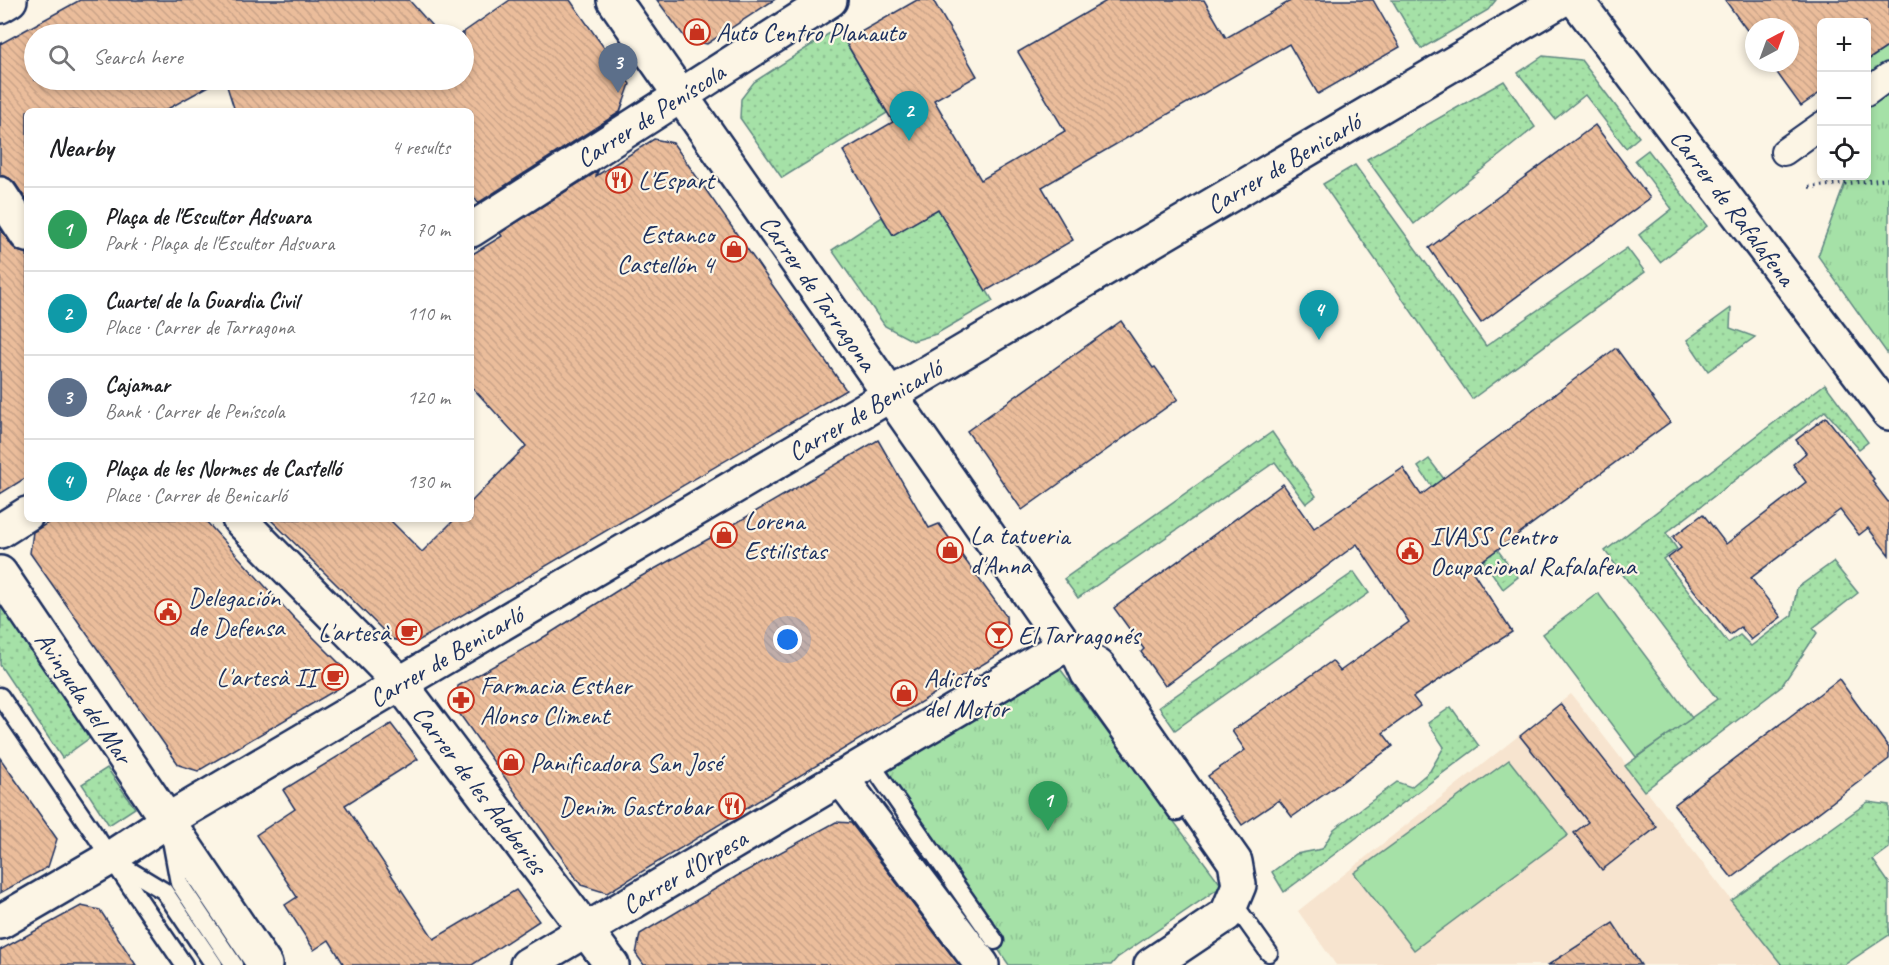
<!DOCTYPE html>
<html lang="en">
<head>
<meta charset="utf-8">
<style>
	body { margin:0; font-family:Caveat,sans-serif; background:#f6f6f6; color:#202124 }
	.controls { position:absolute; right:18px; top:18px; display:grid; overflow:hidden; border-radius:9px; box-shadow:0 3px 9px #0003 }
	.controls button { width:54px; height:54px; display:grid; place-items:center; padding:0; border:0; border-bottom:2px solid #e0e0e0; background:#fff; color:#202124; font:30px sans-serif }
	.compass { position:absolute; left:1745px; top:18px; width:54px; height:54px; border-radius:50%; background:#fff; box-shadow:0 3px 9px #0003; rotate:41deg }
	.you { position:absolute; left:788px; top:640px; width:21px; height:21px; margin:-15px; border:4px solid #fff; border-radius:50%; background:#1a73e8; box-shadow:0 0 0 9px #1a73e833 }
	.badge { display:grid; place-items:center; width:39px; height:39px; border-radius:50%; background:#111827; color:#fff; font-size:20px; font-weight:700 }
	.pin { position:absolute; translate:-50% -50px; filter:drop-shadow(0 2px 3px #0008) }
	.pin::after { content:''; position:absolute; top:32px; width:21px; height:18px; background:inherit; clip-path:polygon(0 0,100% 0,50% 100%) }
	.list { margin:0; padding:0; list-style:none }
	h2 { display:flex; justify-content:space-between; align-items:center; height:78px; margin:0; padding:0 24px; font-size:26px }
	h2 small { font-size:20px; font-weight:400; color:#757577 }
	.list li { display:grid; grid-template-columns:39px 1fr auto; gap:18px; align-items:center; box-sizing:border-box; height:84px; padding:0 24px; border-top:2px solid #e0e0e0 }
	.list b { display:block; font-size:22px; white-space:nowrap }
	.list p { margin:0; font-size:20px; white-space:nowrap; color:#757577 }
	.list em { font-size:20px; font-style:normal; color:#757577 }
	.icon { flex:none; width:33px; height:33px; fill:none; stroke:currentColor; stroke-width:2; stroke-linecap:round; stroke-linejoin:round }
	.map { position:relative; flex:none; width:1889px; height:965px; overflow:hidden }
	.search { position:absolute; background:#fff; box-shadow:0 3px 9px #0003; left:24px; top:24px; width:450px; height:66px; display:flex; align-items:center; gap:15px; box-sizing:border-box; padding:0 21px; border-radius:33px; color:#757577; font-size:22px }
	.panel { position:absolute; background:#fff; box-shadow:0 3px 9px #0003; left:24px; top:108px; width:450px; height:414px; border-radius:9px }
	.map>svg:first-child { display:block }
	.built { fill:#f7e4cf }
	.grass { fill:url(#grass-dots); stroke:#608882; stroke-width:1.5 }
	.park { fill:url(#park-tufts); stroke:#608882; stroke-width:1.5 }
	.pitch { fill:#a5e1a7; stroke:#608882; stroke-width:1.5 }
	.building { fill:url(#building-back-hatch); stroke:#1b2f5e; stroke-width:1.5 }
	.lines { fill:none; stroke-linecap:round; stroke-linejoin:round }
	.service-casing { stroke:#1b2f5e; stroke-width:21 }
	.pedestrian-casing { stroke:#1b2f5e; stroke-width:30 }
	.minor-casing { stroke:#1b2f5e; stroke-width:38 }
	.tertiary-casing { stroke:#1b2f5e; stroke-width:38 }
	.secondary-casing { stroke:#1b2f5e; stroke-width:38 }
	.path { stroke:#1b2f5e; stroke-width:4; stroke-dasharray:1.5 4.5; stroke-linecap:butt }
	.service { stroke:#fcf5e5; stroke-width:16 }
	.pedestrian { stroke:#fcf5e5; stroke-width:26 }
	.minor { stroke:#fcf5e5; stroke-width:33 }
	.tertiary { stroke:#fcf5e5; stroke-width:33 }
	.secondary { stroke:#fcf5e5; stroke-width:33 }
	.labels { text-anchor:middle; stroke-width:4.5; stroke-linejoin:round; paint-order:stroke }
	.poi-label { font-size:26px; fill:#1b2f5e; stroke:#fcf5e5; text-anchor:start }
	.street-label { font-size:26px; fill:#1b2f5e; stroke:#fcf5e5 }
</style>
</head>
<body>
<div class="map">
<svg width="1889" height="965" viewBox="0 0 1889 965">
	<defs>
		<pattern id="grass-dots" width="8" height="8" patternUnits="userSpaceOnUse" patternTransform="scale(1.5)"><rect width="8" height="8" fill="#a5e1a7"/><path d="M2 2h.1M6 6h.1" fill="none" stroke="#8dc192" stroke-width="1.8" stroke-linecap="round"/></pattern>
		<pattern id="park-tufts" width="24" height="20" patternUnits="userSpaceOnUse" patternTransform="scale(1.5)"><rect width="24" height="20" fill="#a5e1a7"/><path d="M3 7l-1-3M5 7V3M7 7l1-3M15 17l-1-3M17 17v-4M19 17l1-3" fill="none" stroke="#8dc192"/></pattern>
		<pattern id="building-back-hatch" width="6" height="6" patternUnits="userSpaceOnUse" patternTransform="scale(1.5)"><rect width="6" height="6" fill="#ebbd9b"/><path d="M-1 5l2 2M0 0l6 6M5-1l2 2" fill="none" stroke="#c9a388"/></pattern>
	</defs>
	<rect width="100%" height="100%" fill="#fcf5e5"/>
	<filter id="ink" filterUnits="userSpaceOnUse"><feTurbulence type="fractalNoise" baseFrequency=".0167" numOctaves="2"/><feDisplacementMap in="SourceGraphic" scale="12" xChannelSelector="R" yChannelSelector="G"/><feConvolveMatrix kernelMatrix="1 2 1 2 8 2 1 2 1" color-interpolation-filters="sRGB"/></filter>
	<g filter="url(#ink)">
		<path class="built" d="M1571,694L1782,965H1336L1298,911Z"/>
		<g class="grass">
			<path d="M1392,0H1496L1488,10L1421,49Z"/>
			<path d="M836,29L845,41L887,113L782,178L740,118L741,99L754,82Z"/>
			<path d="M1543,56L1581,60L1639,137L1626,148L1585,95L1555,119L1518,73Z"/>
			<path d="M1504,81L1535,127L1414,224L1367,159Z"/>
			<path d="M1648,150L1707,226L1660,262L1639,235L1672,209L1635,160Z"/>
			<path d="M1355,165L1486,346L1627,248L1645,272L1472,399L1323,184Z"/>
			<path d="M938,209L993,301L936,334L913,341L885,326L832,250L882,217L893,234Z"/>
			<path d="M1731,308L1730,328L1755,337L1708,371L1687,340Z"/>
			<path d="M1825,384L1868,442L1859,449L1825,411L1666,533L1677,549L1663,559L1728,643L1740,635L1751,646L1792,615L1797,588L1833,562L1858,593L1813,628L1817,633L1781,687L1644,791L1625,766L1717,699L1605,551Z"/>
			<path d="M1272,432L1316,496L1306,504L1275,462L1078,598L1064,579Z"/>
			<path d="M1429,459L1518,577L1503,589L1418,467Z"/>
			<path d="M1354,572L1369,593L1175,730L1159,707Z"/>
			<path d="M1,606L91,737L62,758L0,665Z"/>
			<path d="M1451,707L1479,746L1284,892L1272,872L1296,854L1322,849L1334,829L1397,782L1411,787L1430,771L1444,747L1428,723Z"/>
			<path d="M107,768L135,808L109,825L82,784Z"/>
			<path d="M1868,802L1889,805V848L1873,860L1889,883V935L1844,965H1782L1731,901Z"/>
		</g>
		<g class="park">
			<path d="M1889,46V356L1818,256L1845,183L1843,176H1866L1867,61Z"/>
			<path d="M1058,666L1222,886L1117,958L1111,965H1009L878,776Z"/>
		</g>
		<g class="pitch">
			<path d="M1598,593L1692,718L1636,757L1543,634Z"/>
			<path d="M1509,760L1568,835L1414,950L1354,873Z"/>
		</g>
		<g class="building">
			<path d="M80,0H409L439,34H34V80H220L164,111H27V201L15,183L9,178L0,175V44Z"/>
			<path d="M510,0H570L630,84L620,112L478,203L471,193V111H235L225,80H464V34H461Z"/>
			<path d="M657,0H774L707,44L686,39Z"/>
			<path d="M917,0H933L977,76L934,100L981,180L1065,131L1018,52L1108,0H1204L1226,38L1292,0H1373L1400,47L1318,94L1289,44L1042,187L1073,240L986,291L938,209L893,235L843,151L893,122L845,41Z"/>
			<path d="M1725,0H1889V46L1866,61V22H1821V92L1801,106L1770,63H1790V27H1754V40Z"/>
			<path d="M1595,125L1650,198L1481,323L1429,248Z"/>
			<path d="M654,139L673,143L846,390L413,644L392,639L270,519H389L422,552L455,519H471V502L526,446L471,386V255L502,236L500,233L598,171L596,176Z"/>
			<path d="M0,228L12,246L18,251L27,254V477L0,494Z"/>
			<path d="M1121,321L1153,368L1155,367L1178,399L1022,510L967,431Z"/>
			<path d="M1616,348L1670,422L1471,569L1512,632L1413,697L1420,706L1383,733L1393,746L1292,817L1279,800L1242,825L1208,776L1245,750L1232,731L1332,661L1340,671L1409,622L1357,544L1165,686L1141,652L1144,649L1114,608L1283,484L1314,528L1403,468L1421,495Z"/>
			<path d="M1826,417L1874,479L1872,481L1889,503V555L1868,528L1859,535L1840,510L1751,578L1781,617L1751,640L1741,627L1730,635L1668,558L1681,548L1673,537L1703,514L1726,544L1806,482L1793,464L1806,453L1796,440Z"/>
			<path d="M878,440L929,528L939,524L1006,616L1007,636L1003,652L607,893L581,885L454,706L458,686L536,642L631,582L712,537Z"/>
			<path d="M54,519H204L294,618L343,667L339,688L198,771L179,765L30,553L33,532Z"/>
			<path d="M1839,679L1889,748V759L1732,878L1674,805Z"/>
			<path d="M1560,704L1657,827L1602,870L1574,833L1588,822L1520,736Z"/>
			<path d="M391,724L418,759L345,805L434,939L516,890L539,921L472,965H344L329,940L314,950L285,905L297,897L256,835L295,809L283,790Z"/>
			<path d="M0,758L57,839L48,867L0,893Z"/>
			<path d="M836,822L851,823L959,965H644L636,954L640,934L737,876Z"/>
			<path d="M81,906L100,910L136,965H0V950Z"/>
			<path d="M1613,923L1641,965H1548Z"/>
		</g>
		<g class="lines">
			<g class="service-casing">
				<g id="service">
					<path d="M1070,655L1080,677L1177,812"/>
					<path d="M0,696L184,965"/>
					<path d="M869,761L995,941"/>
					<path d="M171,840L179,883L234,965"/>
					<path d="M116,862L164,891L214,965"/>
					<path d="M1232,901L1269,953"/>
				</g>
			</g>
			<g class="pedestrian-casing">
				<g id="pedestrian">
					<path d="M1866,93L1889,76"/>
					<path d="M1784,152L1822,125"/>
				</g>
			</g>
			<g class="minor-casing">
				<g id="minor">
					<path id="s1" d="M614,0L1065,645L1098,666L1235,862L1239,885L1227,914L1151,965"/>
					<path d="M0,194L27,235"/>
					<path id="s2" d="M471,230L830,0"/>
					<path id="s3" d="M239,519L400,683L612,965"/>
					<path d="M0,531L27,514"/>
					<path d="M841,778L982,965"/>
					<path id="s4" d="M0,922L110,858L168,820L1561,0"/>
					<path id="s5" d="M527,965L1065,645"/>
				</g>
			</g>
			<g class="tertiary-casing">
				<g id="tertiary">
					<path id="s6" d="M1576,0L1889,413"/>
					<path id="s7" d="M0,573L265,965"/>
				</g>
			</g>
			<g class="secondary-casing">
				<path id="secondary" d="M0,6L10,0"/>
			</g>
			<path class="path" d="M1809,187L1889,179"/>
			<use href="#service" class="service"/>
			<use href="#pedestrian" class="pedestrian"/>
			<use href="#minor" class="minor"/>
			<use href="#tertiary" class="tertiary"/>
			<use href="#secondary" class="secondary"/>
		</g>
	</g>
	<defs>
		<g id="shop-ring" transform="scale(1.35)"><circle r="9.5" fill="#fcf5e5" stroke="#c8321e" stroke-width="1.5"/><path d="M-5-2.5h2.3a2.7 3.5 0 0 1 5.4 0H5L5.5 6h-11ZM-1.5-2.5h3a1.5 2.3 0 0 0-3 0Z" fill="#c8321e"/></g>
		<g id="restaurant-ring" transform="scale(1.35)"><circle r="9.5" fill="#fcf5e5" stroke="#c8321e" stroke-width="1.5"/><path d="M-5-6h1v4h1v-4h1v4h1v-4h1v5L-1.5 .5V6h-2V.5L-5-1ZM5-6V6H3V1.5H1.5Q1.5-4 5-6Z" fill="#c8321e"/></g>
		<g id="civic-ring" transform="scale(1.35)"><circle r="9.5" fill="#fcf5e5" stroke="#c8321e" stroke-width="1.5"/><path d="M-.6-6.5H3V-4.5H.6V-3L4-1V1h2V6H-6V1h2V-1L-.6-3ZM-1.2 2.5V6h2.4V2.5Z" fill="#c8321e"/></g>
		<g id="cafe-ring" transform="scale(1.35)"><circle r="9.5" fill="#fcf5e5" stroke="#c8321e" stroke-width="1.5"/><path d="M-5.5-4.5H6V0H3Q3 3.5 0 3.5H-2.5Q-5.5 3.5-5.5 0ZM3-3.2v2h1.7v-2ZM-6 4.5H4V6H-6Z" fill="#c8321e"/></g>
		<g id="bar-ring" transform="scale(1.35)"><circle r="9.5" fill="#fcf5e5" stroke="#c8321e" stroke-width="1.5"/><path d="M-6-5H6L.8 .8V4.5H3.5V6h-7V4.5H-.8V.8Z" fill="#c8321e"/></g>
		<g id="pharmacy-ring" transform="scale(1.35)"><circle r="9.5" fill="#fcf5e5" stroke="#c8321e" stroke-width="1.5"/><path d="M-2-6h4v4h4v4h-4v4h-4v-4h-4v-4h4Z" fill="#c8321e"/></g>
	</defs>
	<g fill-rule="evenodd">
		<use href="#shop-ring" x="697" y="32"/>
		<use href="#restaurant-ring" x="619" y="180"/>
		<use href="#shop-ring" x="734" y="249"/>
		<use href="#shop-ring" x="724" y="535"/>
		<use href="#shop-ring" x="950" y="550"/>
		<use href="#civic-ring" x="1410" y="551"/>
		<use href="#civic-ring" x="168" y="612"/>
		<use href="#cafe-ring" x="409" y="632"/>
		<use href="#bar-ring" x="999" y="635"/>
		<use href="#cafe-ring" x="335" y="677"/>
		<use href="#shop-ring" x="904" y="693"/>
		<use href="#pharmacy-ring" x="461" y="700"/>
		<use href="#shop-ring" x="511" y="762"/>
		<use href="#restaurant-ring" x="732" y="806"/>
	</g>
	<g class="labels">
		<g class="poi-label">
			<text x="716" y="41">Auto Centro Planauto</text>
			<text x="638" y="189">L'Espart</text>
			<text x="714" y="243" text-anchor="end">Estanco<tspan x="714" dy="30">Castellón 4</tspan></text>
			<text x="744" y="529">Lorena<tspan x="744" dy="30">Estilistas</tspan></text>
			<text x="970" y="544">La tatueria<tspan x="970" dy="30">d'Anna</tspan></text>
			<text x="1430" y="545">IVASS Centro<tspan x="1430" dy="30">Ocupacional Rafalafena</tspan></text>
			<text x="188" y="606">Delegación<tspan x="188" dy="30">de Defensa</tspan></text>
			<text x="390" y="641" text-anchor="end">L'artesà</text>
			<text x="1018" y="644">El Tarragonés</text>
			<text x="316" y="686" text-anchor="end">L'artesà II</text>
			<text x="924" y="687">Adictos<tspan x="924" dy="30">del Motor</tspan></text>
			<text x="480" y="694">Farmacia Esther<tspan x="480" dy="30">Alonso Climent</tspan></text>
			<text x="530" y="771">Panificadora San José</text>
			<text x="712" y="815" text-anchor="end">Denim Gastrobar</text>
		</g>
		<g class="street-label">
			<text dy="9" stroke="none"><textPath href="#s2" startOffset="213">Carrer de Peníscola</textPath></text>
			<text dy="9" stroke="none"><textPath href="#s4" startOffset="1491">Carrer de Benicarló</textPath></text>
			<text dy="9" stroke="none"><textPath href="#s6" startOffset="260">Carrer de Rafalafena</textPath></text>
			<text dy="9" stroke="none"><textPath href="#s1" startOffset="357">Carrer de Tarragona</textPath></text>
			<text dy="9" stroke="none"><textPath href="#s4" startOffset="1005">Carrer de Benicarló</textPath></text>
			<text dy="9" stroke="none"><textPath href="#s4" startOffset="519">Carrer de Benicarló</textPath></text>
			<text dy="9" stroke="none"><textPath href="#s7" startOffset="150">Avinguda del Mar</textPath></text>
			<text dy="9" stroke="none"><textPath href="#s3" startOffset="363">Carrer de les Adoberies</textPath></text>
			<text dy="9" stroke="none"><textPath href="#s5" startOffset="183">Carrer d'Orpesa</textPath></text>
		</g>
	</g>
</svg>
<div class="controls">
<button>+</button>
<button>−</button>
<button><svg class="icon" aria-label="locate" viewBox="0 0 24 24"><circle cx="12" cy="12" r="6"/><path d="M12 2v4M12 18v4M2 12h4M18 12h4"/></svg></button>
</div>
<svg class="compass" viewBox="-18 -18 36 36"><path d="M0-13l5 13h-10z" fill="#e53935"/><path d="M0 13l5-13h-10z" fill="#757577"/></svg>
<div class="you"></div>
<div class="pin badge" style="left:1048px;top:831px;background:#2e9e5b">1</div>
<div class="pin badge" style="left:909px;top:141px;background:#0f9aa8">2</div>
<div class="pin badge" style="left:618px;top:93px;background:#5c6f8a">3</div>
<div class="pin badge" style="left:1319px;top:340px;background:#0f9aa8">4</div>
<div class="search"><svg class="icon" aria-label="search" viewBox="0 0 24 24"><circle cx="10" cy="10" r="6"/><path d="M15 15l6 6"/></svg>Search here</div>
<section class="panel">
<h2>Nearby<small>4 results</small></h2>
<ul class="list">
<li><span class="badge" style="background:#2e9e5b">1</span><div><b>Plaça de l'Escultor Adsuara</b><p>Park · Plaça de l'Escultor Adsuara</p></div><em>70 m</em></li>
<li><span class="badge" style="background:#0f9aa8">2</span><div><b>Cuartel de la Guardia Civil</b><p>Place · Carrer de Tarragona</p></div><em>110 m</em></li>
<li><span class="badge" style="background:#5c6f8a">3</span><div><b>Cajamar</b><p>Bank · Carrer de Peníscola</p></div><em>120 m</em></li>
<li><span class="badge" style="background:#0f9aa8">4</span><div><b>Plaça de les Normes de Castelló</b><p>Place · Carrer de Benicarló</p></div><em>130 m</em></li>
</ul>
</section>
</div>
</body>
</html>
